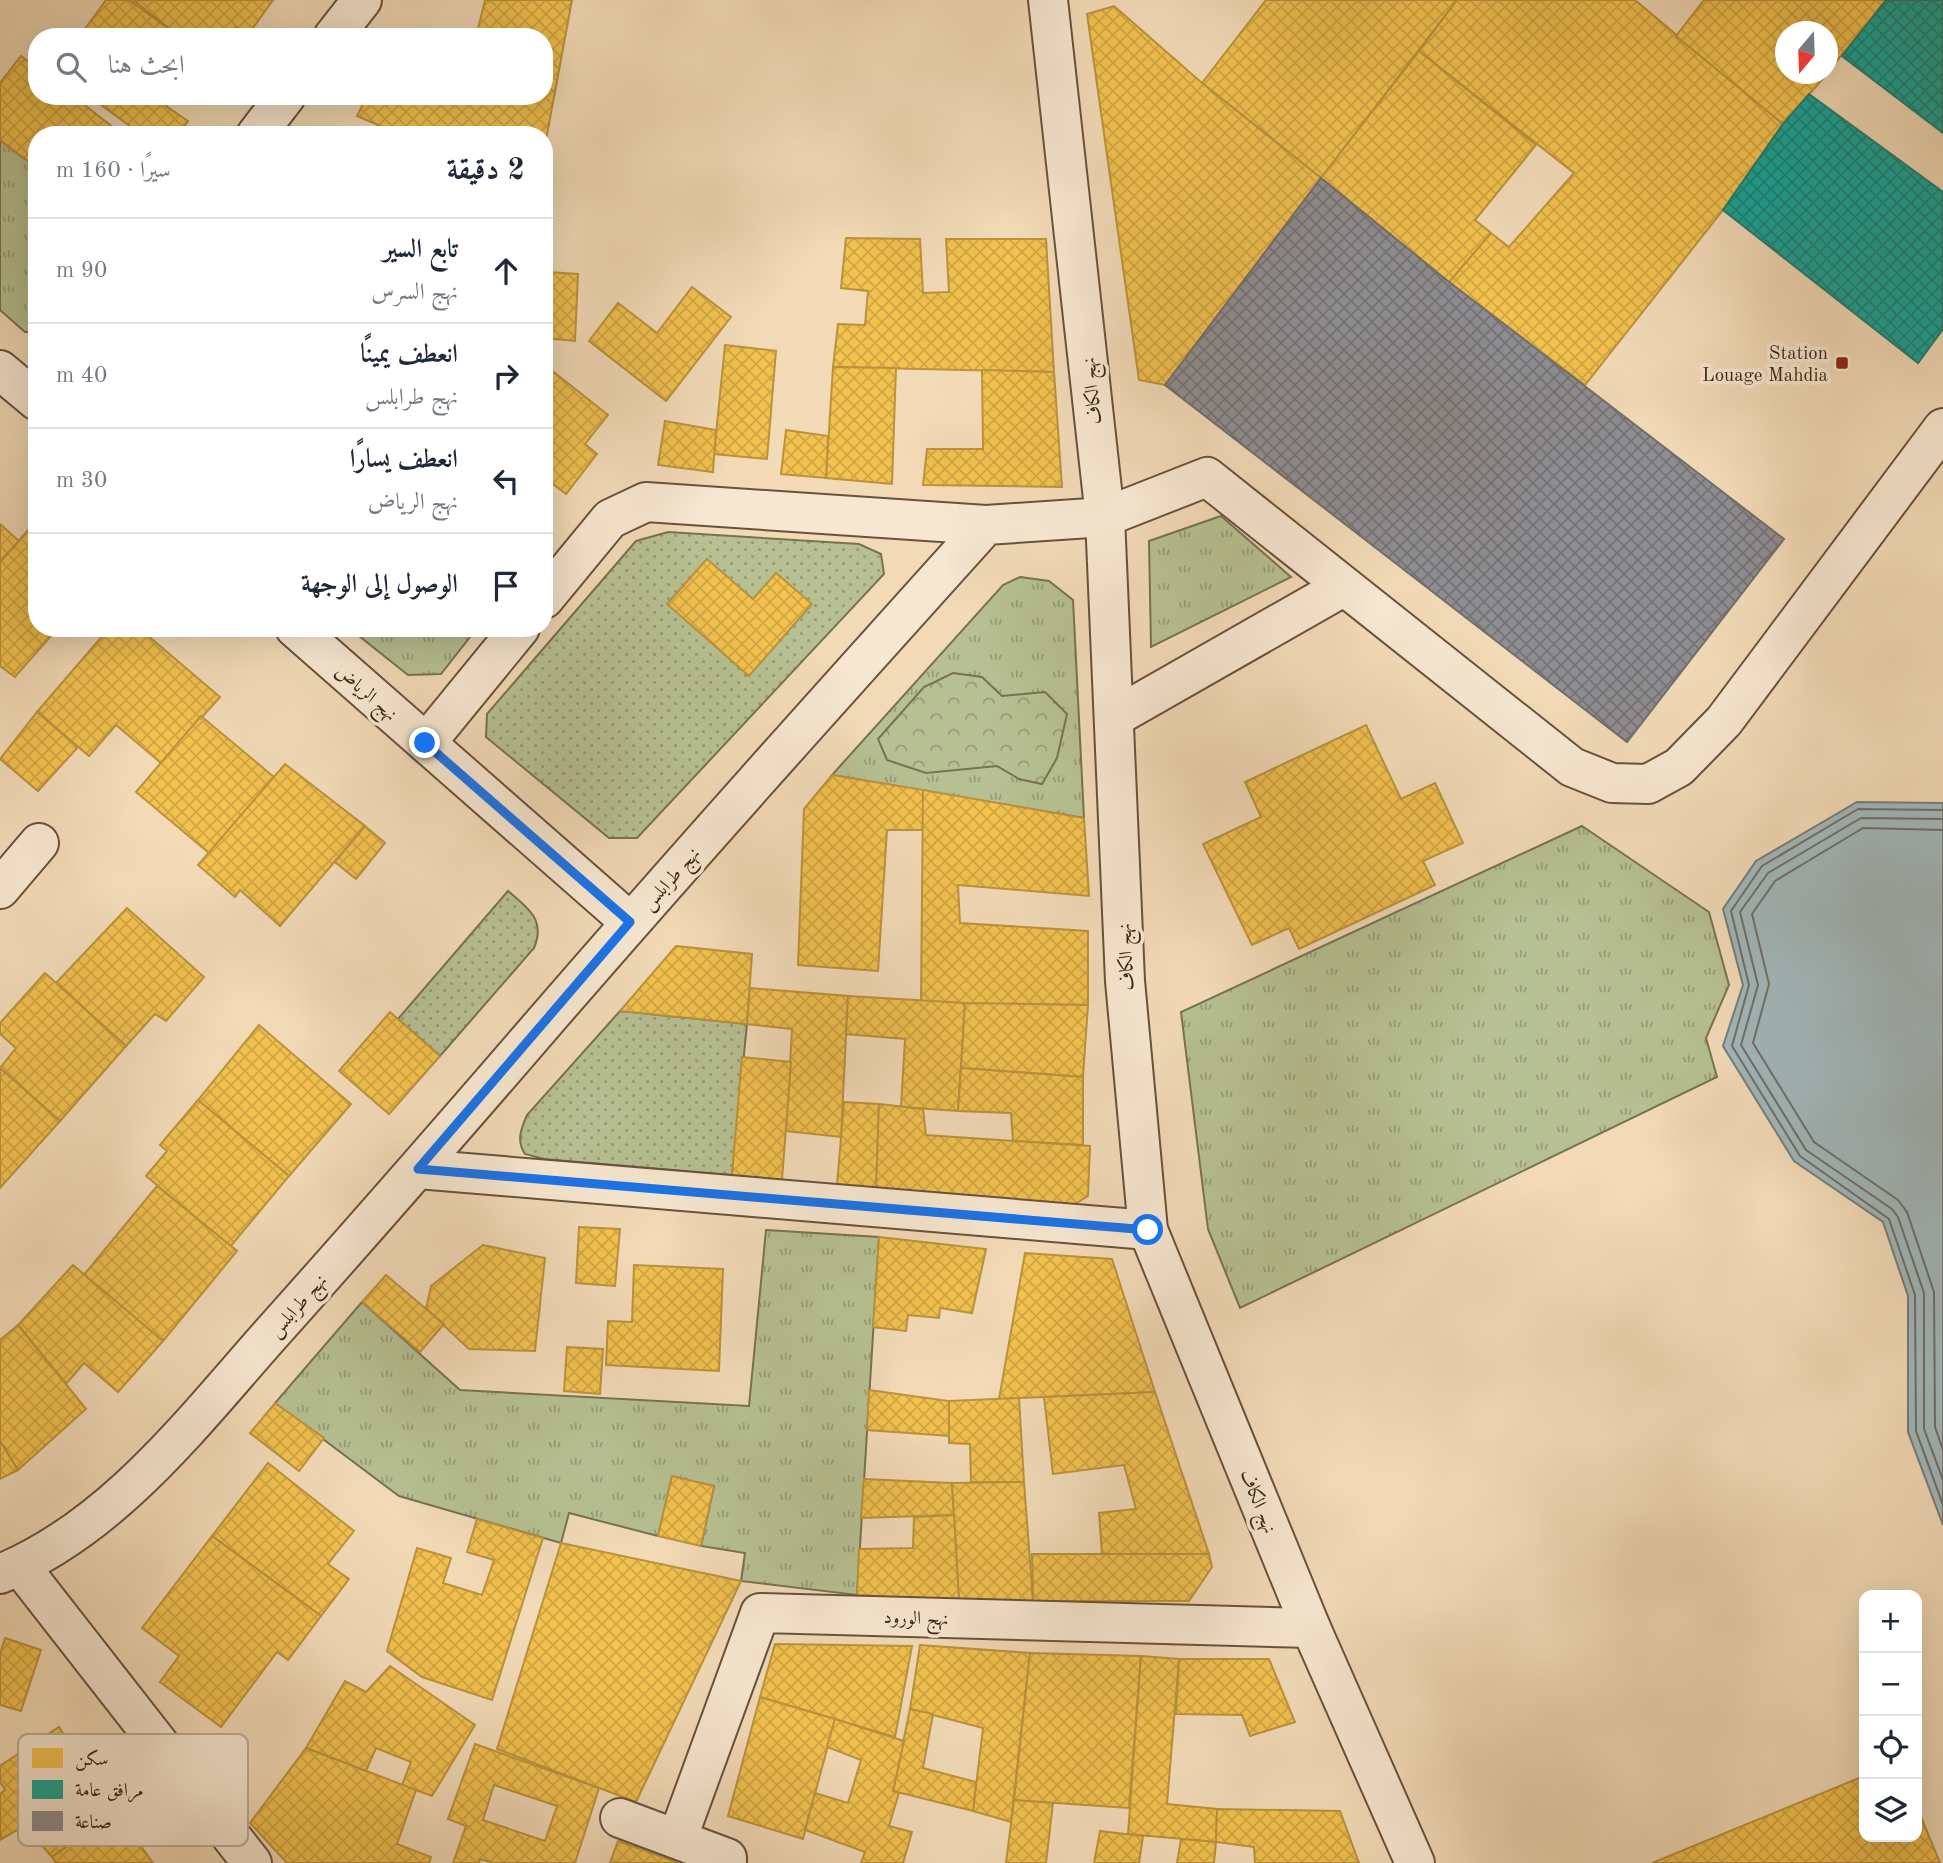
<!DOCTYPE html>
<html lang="ar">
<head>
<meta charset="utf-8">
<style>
	body { margin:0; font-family:"Old Standard TT",Amiri,serif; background:#f6f6f7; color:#1f2937; direction:rtl }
	.controls { position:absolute; right:21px; bottom:21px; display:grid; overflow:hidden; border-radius:14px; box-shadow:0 7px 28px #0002 }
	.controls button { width:63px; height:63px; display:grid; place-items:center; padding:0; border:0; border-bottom:2px solid #e0e1e3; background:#fff; color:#1f2937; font:35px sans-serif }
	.compass { position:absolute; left:1775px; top:21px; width:63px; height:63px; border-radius:50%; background:#fff; box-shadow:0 7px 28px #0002; rotate:199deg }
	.stop { position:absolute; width:21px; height:21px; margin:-16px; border:5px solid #1a73e8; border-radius:50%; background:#fff }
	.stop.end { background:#1a73e8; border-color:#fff; box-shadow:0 2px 7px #0008 }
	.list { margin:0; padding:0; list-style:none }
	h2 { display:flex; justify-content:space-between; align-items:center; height:91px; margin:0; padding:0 28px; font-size:30px }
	h2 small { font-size:23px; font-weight:400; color:#747a83 }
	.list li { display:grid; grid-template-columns:46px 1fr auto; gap:21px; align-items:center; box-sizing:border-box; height:105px; padding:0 28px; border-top:2px solid #e0e1e3 }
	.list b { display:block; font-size:26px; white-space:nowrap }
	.list p { margin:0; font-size:23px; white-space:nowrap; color:#747a83 }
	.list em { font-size:23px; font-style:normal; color:#747a83 }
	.icon { flex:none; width:38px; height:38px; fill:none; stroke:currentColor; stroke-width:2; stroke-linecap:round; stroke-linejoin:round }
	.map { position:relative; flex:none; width:1943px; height:1863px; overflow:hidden; direction:ltr }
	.search { position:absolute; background:#fff; box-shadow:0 7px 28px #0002; left:28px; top:28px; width:525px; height:77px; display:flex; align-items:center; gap:18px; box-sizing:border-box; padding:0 24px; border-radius:28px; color:#747a83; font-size:26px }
	.panel { position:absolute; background:#fff; box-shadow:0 7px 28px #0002; left:28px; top:126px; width:525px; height:511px; border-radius:28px; direction:rtl }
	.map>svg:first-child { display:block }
	.grass { fill:url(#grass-tufts); stroke:#787252; stroke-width:2 }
	.forest { fill:url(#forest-crowns); stroke:#787252; stroke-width:2 }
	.garden { fill:url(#garden-dots); stroke:#787252; stroke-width:2 }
	.water { fill:#a1b7bb; stroke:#787d78; stroke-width:2 }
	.homes { fill:url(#homes-cross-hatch); stroke:#bb923c; stroke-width:2; fill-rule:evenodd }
	.public { fill:url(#public-cross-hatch); stroke:#227d70; stroke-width:2 }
	.industry { fill:url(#industry-cross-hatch); stroke:#746e6c; stroke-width:2 }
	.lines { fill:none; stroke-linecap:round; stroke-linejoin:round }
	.shore { stroke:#6e6e67; stroke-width:2 }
	.minor-casing { stroke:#68523c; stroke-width:42 }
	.minor { stroke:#f7e7d0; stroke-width:38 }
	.route { stroke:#1a73e8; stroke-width:9 }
	.poi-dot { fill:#8f2418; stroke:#f7e7d0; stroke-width:2.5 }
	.labels { text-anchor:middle; stroke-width:7; stroke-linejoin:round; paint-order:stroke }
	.poi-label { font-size:19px; fill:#3a2513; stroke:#f7e7d0; text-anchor:end }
	.street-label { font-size:19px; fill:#3a2513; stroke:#f7e7d0 }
	.key { fill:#f7e7d0; stroke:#bead97; stroke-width:2 }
	.key-label { font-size:19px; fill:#3a2513 }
</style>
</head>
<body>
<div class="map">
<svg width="1943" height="1863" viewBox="0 0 1943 1863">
	<defs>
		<pattern id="grass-tufts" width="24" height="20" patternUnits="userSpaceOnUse" patternTransform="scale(1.75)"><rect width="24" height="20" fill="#b6c092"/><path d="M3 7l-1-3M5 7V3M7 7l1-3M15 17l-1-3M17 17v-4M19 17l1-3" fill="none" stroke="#959c76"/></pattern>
		<pattern id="forest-crowns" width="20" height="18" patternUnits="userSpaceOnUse" patternTransform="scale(1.75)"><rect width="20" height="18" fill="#b6c092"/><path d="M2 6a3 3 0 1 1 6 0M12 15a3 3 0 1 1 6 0" fill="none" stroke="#959c76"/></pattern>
		<pattern id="garden-dots" width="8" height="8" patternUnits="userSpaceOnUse" patternTransform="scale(1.75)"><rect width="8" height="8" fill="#b6c092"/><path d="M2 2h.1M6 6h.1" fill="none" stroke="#959c76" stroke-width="1.8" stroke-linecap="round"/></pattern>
		<pattern id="homes-cross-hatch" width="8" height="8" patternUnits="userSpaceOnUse" patternTransform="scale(1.75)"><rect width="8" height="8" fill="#f2c14e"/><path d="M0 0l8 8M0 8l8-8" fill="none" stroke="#d0a643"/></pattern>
		<pattern id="public-cross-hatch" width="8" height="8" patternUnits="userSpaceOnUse" patternTransform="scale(1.75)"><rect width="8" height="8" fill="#17a398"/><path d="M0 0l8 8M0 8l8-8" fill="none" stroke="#16857b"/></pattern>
		<pattern id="industry-cross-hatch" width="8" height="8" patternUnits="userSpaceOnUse" patternTransform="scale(1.75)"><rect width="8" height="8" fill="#8d8d92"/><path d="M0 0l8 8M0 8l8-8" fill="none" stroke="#747376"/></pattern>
	</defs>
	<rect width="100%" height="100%" fill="#f2dab7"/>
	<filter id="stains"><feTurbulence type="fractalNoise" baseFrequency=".00286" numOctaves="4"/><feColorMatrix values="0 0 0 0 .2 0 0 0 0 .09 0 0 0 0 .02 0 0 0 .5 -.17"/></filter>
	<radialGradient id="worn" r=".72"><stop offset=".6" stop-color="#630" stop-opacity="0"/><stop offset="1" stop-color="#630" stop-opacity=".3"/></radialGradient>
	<g class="grass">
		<path d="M0,140L37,168V332H25L0,310Z"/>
		<path d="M1221,516L1291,577L1151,647L1149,541Z"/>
		<path d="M1020,577L1049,581L1073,600L1084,818L832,775L1003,585Z"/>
		<path d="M349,628H477L441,674L408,675Z"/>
		<path d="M1582,826L1709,912L1729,985L1706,1038L1717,1077L1240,1308L1208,1229L1181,1012Z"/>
		<path d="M766,1230L879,1237L857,1595L741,1581L745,1553L701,1546L714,1486L672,1477L658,1536L569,1513L561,1543L399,1496L275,1403L362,1302L460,1390L749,1406Z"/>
	</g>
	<path class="forest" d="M953,673L982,677L1002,696L1045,692L1067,714L1057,758L1042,784L1019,779L997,766L926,773L887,760L878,739L924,687Z"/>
	<g class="garden">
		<path d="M668,532L859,544L881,554L884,574L637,838H609L486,737L487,714L636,541Z"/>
		<path d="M508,891C528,908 546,920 534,948L440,1056L398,1019Z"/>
		<path d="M620,1011L747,1024L732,1175L544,1159L525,1154C516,1141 521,1129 527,1115Z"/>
	</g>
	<path class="water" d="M1857,802L1943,803V1525L1908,1432V1296L1883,1222L1794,1161L1723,1046L1743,985L1723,909L1756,861Z"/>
	<g class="homes">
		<path d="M106,0H129L180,37H79Z"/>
		<path d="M133,0H273L248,35L236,27L229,37H180Z"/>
		<path d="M485,0H572L544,151V135H401L357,116L367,96H544V37H476Z"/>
		<path d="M1266,0H1457L1321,178L1202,83Z"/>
		<path d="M1457,0H1635L1783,124L1723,210L1585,385L1449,282L1491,233L1509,247L1574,173L1419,51Z"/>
		<path d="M1704,0H1886L1828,72V32H1786V74H1827L1783,124L1676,36Z"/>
		<path d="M1114,6L1202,83L1321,178L1165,385L1139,380L1087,14Z"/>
		<path d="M1419,51L1536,145L1475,220L1491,233L1449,282L1321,178Z"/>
		<path d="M21,56L37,68V96H73L123,135H37V168L0,140V83Z"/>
		<path d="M89,96H172L166,106L188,121L179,135H142Z"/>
		<path d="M846,238L920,239L923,293L949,292L946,239H1046L1054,372L833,367L838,324L865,325L868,291L841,288Z"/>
		<path d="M544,251H548V272L578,274L575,341L544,338Z"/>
		<path d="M692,287L731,317L666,401L589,341L618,303L657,333Z"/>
		<path d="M725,345L776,351L767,459L714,454Z"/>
		<path d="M833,367L896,368L892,484L826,478Z"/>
		<path d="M550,369L608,415L585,444L597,454L566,494L544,477V378Z"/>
		<path d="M982,370L1054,372L1062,487L923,485L927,449H983Z"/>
		<path d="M665,421L716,430L713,472L658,465Z"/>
		<path d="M786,430L828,436L826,478L781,474Z"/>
		<path d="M37,520V628H58L15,677L0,666V562Z"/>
		<path d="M0,524L19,541L0,562Z"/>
		<path d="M707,559L753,599L776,573L812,604L749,676L667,604Z"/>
		<path d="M109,628H139L220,697L161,763L116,725L89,756L37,712Z"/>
		<path d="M37,712L78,747L38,791L0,759Z"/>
		<path d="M201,716L274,777L209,853L136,792Z"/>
		<path d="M1366,725L1401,799L1435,783L1463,843L1423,861L1435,885L1299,949L1289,928L1252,945L1203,844L1261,817L1245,782Z"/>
		<path d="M285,764L365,826L280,926L240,890L235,897L198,865Z"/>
		<path d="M832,775L923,790V830H887L878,971L798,965L804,809Z"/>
		<path d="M923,790L1084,818L1089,896L958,885L960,923L1088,931V1005L921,1003Z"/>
		<path d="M365,826L385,843L356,879L335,862Z"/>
		<path d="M127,908L204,977L166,1021L155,1014L126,1046L56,983Z"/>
		<path d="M676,946L752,954L747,1024L620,1011Z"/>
		<path d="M45,973L126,1046L60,1121L0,1068L16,1048L0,1034V1023Z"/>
		<path d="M750,988L848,996L841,1137L786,1131L792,1029L747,1024Z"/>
		<path d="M848,996L965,1003L958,1111L901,1107L905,1039L846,1034Z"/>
		<path d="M965,1003L1088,1005L1083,1077L961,1068Z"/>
		<path d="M390,1012L440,1056L389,1114L339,1071Z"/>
		<path d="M259,1025L351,1104L289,1176L198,1100Z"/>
		<path d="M742,1057L791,1062L782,1180L732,1175Z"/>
		<path d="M0,1068L60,1121L0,1188Z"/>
		<path d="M961,1068L1083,1077V1145L1013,1141L1011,1113L958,1111Z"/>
		<path d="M198,1100L289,1176L230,1247L146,1176L167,1151L160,1145Z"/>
		<path d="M844,1102L879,1104L876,1189L837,1185Z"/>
		<path d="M879,1104L923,1109L926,1135L1090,1146L1088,1196L1072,1206L876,1189Z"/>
		<path d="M157,1186L237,1251L163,1341L83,1276Z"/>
		<path d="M579,1227L620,1229L615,1286L576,1283Z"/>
		<path d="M879,1237L986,1249L972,1313L940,1308L939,1318L908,1315L906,1331L873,1327Z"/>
		<path d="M483,1245L545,1258L535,1351L469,1349L426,1309L431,1286Z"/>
		<path d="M1025,1253L1112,1259L1155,1392L999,1399Z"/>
		<path d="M73,1265L163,1341L118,1392L84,1363L66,1384L18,1325Z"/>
		<path d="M634,1265L723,1269L719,1371L606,1365L608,1321L632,1322Z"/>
		<path d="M386,1275L444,1324L420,1352L362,1302Z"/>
		<path d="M18,1325L86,1409L18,1470L0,1441V1340Z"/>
		<path d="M567,1347L603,1349L600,1394L564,1391Z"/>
		<path d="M869,1390L949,1401V1436L867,1430Z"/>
		<path d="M1155,1392L1209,1554H1102L1099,1513L1136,1509L1124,1465L1053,1474L1044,1397Z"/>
		<path d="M1019,1398L1024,1482H971L970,1444L949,1443V1401Z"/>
		<path d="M275,1403L324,1438L299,1471L250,1433Z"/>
		<path d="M0,1441L18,1470L0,1479Z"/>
		<path d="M268,1463L354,1531L328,1564L349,1579L321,1616L212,1536Z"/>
		<path d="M672,1476L714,1486L701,1546L658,1536Z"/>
		<path d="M864,1479L952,1483L954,1515L861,1518Z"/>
		<path d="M1024,1482L1033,1601H959L952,1483Z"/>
		<path d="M954,1515L959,1601L857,1595L859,1549L913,1548L914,1517Z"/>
		<path d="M477,1519L543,1538L492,1700L422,1677L387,1651L417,1548L451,1558L443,1583L482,1595L494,1560L467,1552Z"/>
		<path d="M212,1536L321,1616L288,1660L277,1652L221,1727L160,1682L179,1656L142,1628Z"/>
		<path d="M561,1543L741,1581L636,1802L497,1749Z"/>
		<path d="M1032,1554H1209L1212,1567L1189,1601H1033Z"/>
		<path d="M5,1638L41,1650L21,1711L0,1705V1654Z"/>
		<path d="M775,1644L912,1646L895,1737L760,1697Z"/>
		<path d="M920,1645L1030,1653L1011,1822L973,1811L983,1728L910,1709Z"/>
		<path d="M1030,1653L1141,1656L1129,1808L1014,1800Z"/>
		<path d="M1141,1656L1179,1659L1167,1804L1217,1809L1216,1842L1128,1834Z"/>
		<path d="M1179,1659H1269L1295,1722L1250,1736L1242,1715L1176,1714Z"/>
		<path d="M390,1666L475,1725L432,1796L402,1785L411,1762L376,1748L366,1771L306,1748L345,1681L366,1692Z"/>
		<path d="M760,1697L835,1719L803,1839L728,1816Z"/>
		<path d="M910,1709L933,1714L923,1768L976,1782L973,1811L893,1791Z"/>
		<path d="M835,1719L904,1741L893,1791L899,1793L889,1826L912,1832L903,1863H861L865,1852L805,1830L815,1793L848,1803L861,1760L827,1747Z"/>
		<path d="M59,1727L116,1811L52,1857L24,1826L0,1840V1794L5,1790L0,1782V1766Z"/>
		<path d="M475,1744L599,1788L575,1863H494L480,1859L479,1863H453L466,1826L448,1819ZM494,1785L557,1806L545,1841L483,1820Z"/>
		<path d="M306,1748L416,1790L397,1844L431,1857L429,1863H287L250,1823Z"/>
		<path d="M1864,1776V1837H1917V1807L1940,1863H1652Z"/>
		<path d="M1014,1800L1053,1803L1046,1863H1006Z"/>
		<path d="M1217,1809L1340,1811L1359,1863H1255L1254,1847L1216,1842Z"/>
		<path d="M116,1811L153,1863H56L52,1857Z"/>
		<path d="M1100,1831L1143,1836L1139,1863H1094Z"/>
		<path d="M1181,1839L1216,1842L1214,1863H1177Z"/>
		<path d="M618,1841L679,1863H610Z"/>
	</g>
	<g class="public">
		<path d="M1886,0H1943V133L1842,56Z"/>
		<path d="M1809,94L1943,192V329L1918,363L1723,210L1783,124Z"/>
	</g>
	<path class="industry" d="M1321,178L1449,282L1784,539L1627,742L1165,385Z"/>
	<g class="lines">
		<g class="shore">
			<path d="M1943,810L1858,809L1762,866L1731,911L1749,985L1732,1046L1800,1156L1889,1219L1915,1295L1916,1431L1943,1505"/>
			<path d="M1943,819L1861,818L1768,873L1740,912L1758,985L1741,1045L1806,1150L1892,1209L1898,1217L1924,1293V1429L1943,1480"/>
			<path d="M1943,830L1863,828L1775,881L1752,914L1769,984L1753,1043L1814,1142L1898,1200L1907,1212L1934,1292L1935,1427L1943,1450"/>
		</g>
		<g class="minor-casing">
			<g id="minor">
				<path d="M1048,0L1105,517L1125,981L1148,1230L1311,1628L1415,1863"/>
				<path d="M333,37L362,0"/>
				<path d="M256,135L286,96"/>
				<path d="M0,370L37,401"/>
				<path d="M544,599L610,519L646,502L986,525"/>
				<path d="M295,628L630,922"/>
				<path d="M1115,717L1343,587"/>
				<path d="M426,743L520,628"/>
				<path d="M0,889L39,843"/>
				<path d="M418,1169L1148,1230"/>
				<path d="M20,1566L252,1863"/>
				<path d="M0,1574C117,1526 197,1416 279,1325C363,1231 446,1136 528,1041C678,867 832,696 986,525L1105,517L1207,477L1572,767L1612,783L1648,784L1679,767L1724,721L1943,428"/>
				<path d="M620,1818L727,1858V1863"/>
				<path d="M678,1837L760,1613L1311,1628"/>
			</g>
		</g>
		<use href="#minor" class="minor"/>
	</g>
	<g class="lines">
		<path class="route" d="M425,743L630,922L418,1169L1148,1230"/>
	</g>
	<rect class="poi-dot" x="1835" y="356" width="14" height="14" rx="3.5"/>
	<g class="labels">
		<g class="poi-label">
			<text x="1828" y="359">Station<tspan x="1828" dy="22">Louage Mahdia</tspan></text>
		</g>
		<g class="street-label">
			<text transform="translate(1091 391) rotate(-96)" y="7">نهج الكاف</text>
			<text transform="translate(367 692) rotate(41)" y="7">نهج الرياض</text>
			<text transform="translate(670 878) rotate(-48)" y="7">نهج طرابلس</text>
			<text transform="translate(1125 957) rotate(-93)" y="7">نهج الكاف</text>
			<text transform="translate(297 1305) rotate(-48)" y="7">نهج طرابلس</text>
			<text transform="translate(1259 1501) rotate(68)" y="7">نهج الكاف</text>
			<text transform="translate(916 1617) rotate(2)" y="7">نهج الورود</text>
		</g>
	</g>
	<rect x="18" y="1734" width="230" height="112" rx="10" class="key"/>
	<rect x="32" y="1748" width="31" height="20" fill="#f2c14e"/>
	<rect x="32" y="1780" width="31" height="19" fill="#17a398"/>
	<rect x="32" y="1811" width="31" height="20" fill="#8d8d92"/>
	<g class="key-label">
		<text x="75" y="1765">سكن</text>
		<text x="75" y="1796">مرافق عامة</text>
		<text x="75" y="1828">صناعة</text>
	</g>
	<rect width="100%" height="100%" filter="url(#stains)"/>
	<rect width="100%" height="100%" fill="url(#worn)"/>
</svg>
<div class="controls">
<button>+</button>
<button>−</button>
<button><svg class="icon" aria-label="locate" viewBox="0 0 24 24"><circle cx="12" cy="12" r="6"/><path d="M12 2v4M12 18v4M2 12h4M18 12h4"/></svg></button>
<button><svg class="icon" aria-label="layers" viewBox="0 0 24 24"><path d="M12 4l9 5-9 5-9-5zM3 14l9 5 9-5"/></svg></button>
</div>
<svg class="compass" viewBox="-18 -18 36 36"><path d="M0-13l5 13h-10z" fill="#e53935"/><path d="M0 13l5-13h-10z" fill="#747a83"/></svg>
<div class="stop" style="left:1148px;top:1230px"></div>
<div class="stop end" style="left:425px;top:743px"></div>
<div class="search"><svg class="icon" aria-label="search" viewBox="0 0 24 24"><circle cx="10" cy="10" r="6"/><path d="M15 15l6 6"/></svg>ابحث هنا</div>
<section class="panel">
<h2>2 دقيقة<small>سيرًا · 160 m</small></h2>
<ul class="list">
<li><svg class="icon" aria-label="ahead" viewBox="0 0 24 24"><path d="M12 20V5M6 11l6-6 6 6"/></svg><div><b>تابع السير</b><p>نهج السرس</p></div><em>90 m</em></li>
<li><svg class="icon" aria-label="right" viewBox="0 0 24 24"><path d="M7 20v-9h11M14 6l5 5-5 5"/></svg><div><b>انعطف يمينًا</b><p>نهج طرابلس</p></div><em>40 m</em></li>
<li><svg class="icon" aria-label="left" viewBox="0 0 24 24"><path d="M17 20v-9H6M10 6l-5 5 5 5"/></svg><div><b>انعطف يسارًا</b><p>نهج الرياض</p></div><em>30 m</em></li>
<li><svg class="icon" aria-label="arrive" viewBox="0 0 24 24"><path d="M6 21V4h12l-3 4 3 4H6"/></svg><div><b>الوصول إلى الوجهة</b></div></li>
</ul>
</section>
</div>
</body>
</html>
